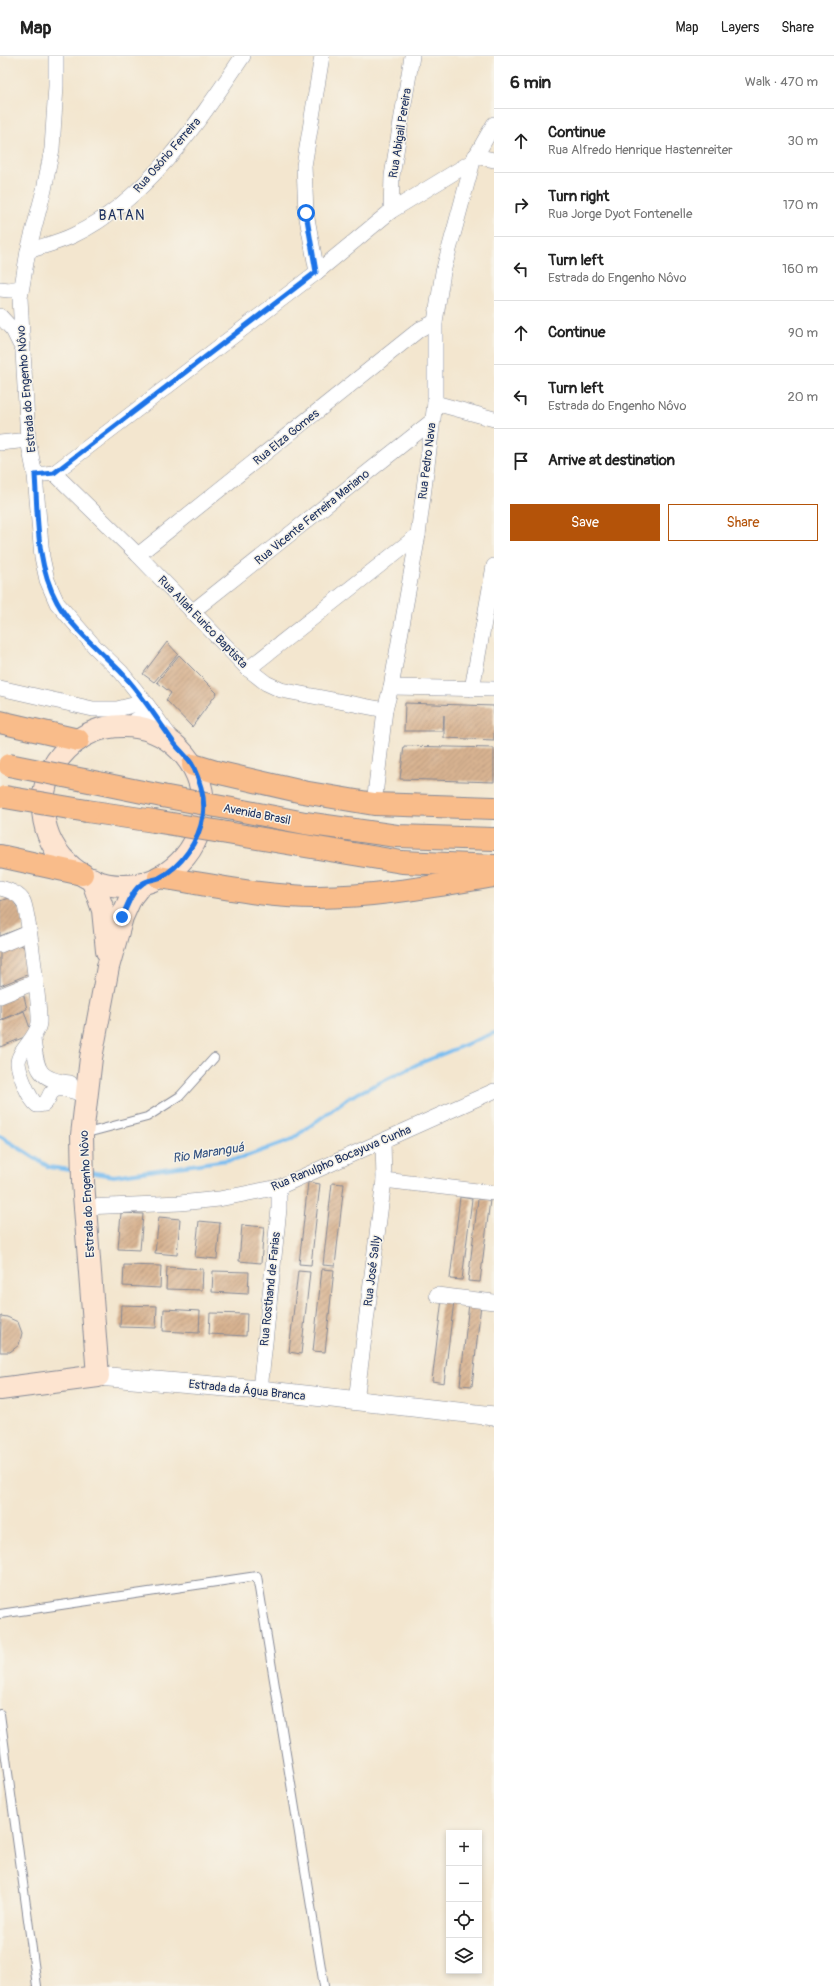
<!DOCTYPE html>
<html lang="en">
<head>
<meta charset="utf-8">
<style>
	body { margin:0; font-family:Pangolin,sans-serif; background:#f2f2f2; color:#222 }
	.controls { position:absolute; right:12px; bottom:12px; display:grid; overflow:hidden; border-radius:0px; box-shadow:0 2px 6px #0003 }
	.controls button { width:36px; height:36px; display:grid; place-items:center; padding:0; border:0; border-bottom:1px solid #e0e0e0; background:#fff; color:#222; font:20px sans-serif }
	.stop { position:absolute; width:12px; height:12px; margin:-9px; border:3px solid #1a73e8; border-radius:50%; background:#fff }
	.stop.end { background:#1a73e8; border-color:#fff; box-shadow:0 1px 4px #0008 }
	.list { margin:0; padding:0; list-style:none }
	h2 { display:flex; justify-content:space-between; align-items:center; height:52px; margin:0; padding:0 16px; font-size:17px }
	h2 small { font-size:13px; font-weight:400; color:#767676 }
	.list li { display:grid; grid-template-columns:26px 1fr auto; gap:12px; align-items:center; box-sizing:border-box; height:64px; padding:0 16px; border-top:1px solid #e0e0e0 }
	.list b { display:block; font-size:15px; white-space:nowrap }
	.list p { margin:0; font-size:13px; white-space:nowrap; color:#767676 }
	.list em { font-size:13px; font-style:normal; color:#767676 }
	.actions { display:flex; gap:8px; padding:12px 16px }
	.actions a { flex:1; padding:9px 0; border:1px solid #b45309; border-radius:0px; text-align:center; font-size:14px; color:#b45309 }
	.actions .main { background:#b45309; color:#fff }
	.icon { flex:none; width:22px; height:22px; fill:none; stroke:currentColor; stroke-width:2; stroke-linecap:round; stroke-linejoin:round }
	.map { position:relative; flex:none; width:494px; height:1930px; overflow:hidden }
	header { display:flex; align-items:center; gap:24px; box-sizing:border-box; height:56px; padding:0 20px; background:#fff; border-bottom:1px solid #e0e0e0 }
	header strong { font-size:19px }
	nav { display:flex; gap:22px; margin-inline-start:auto; font-size:14px }
	main { display:flex }
	aside { flex:1; background:#fff }
	.map>svg:first-child { display:block }
	.lines { fill:none; stroke-linecap:round; stroke-linejoin:round }
	.stream { stroke:#7abdf0; stroke-width:4 }
	.building { fill:url(#building-hatch) }
	.service-casing { stroke:#878a96; stroke-width:10 }
	.minor-casing { stroke:#878a96; stroke-width:16 }
	.tertiary-casing { stroke:#878a96; stroke-width:20 }
	.secondary-casing { stroke:#878a96; stroke-width:24 }
	.motorway-casing { stroke:#878a96; stroke-width:24 }
	.service { stroke:#fff; stroke-width:8 }
	.minor { stroke:#fff; stroke-width:15 }
	.tertiary { stroke:#fff; stroke-width:19 }
	.secondary { stroke:#fde4d0; stroke-width:22 }
	.motorway { stroke:#f9bc8a; stroke-width:22 }
	.motorway-bridge-casing { stroke:#878a96; stroke-width:24; stroke-linecap:butt }
	.motorway-bridge { stroke:#f9bc8a; stroke-width:22 }
	.route { stroke:#1a73e8; stroke-width:5 }
	.labels { text-anchor:middle; stroke-width:3; stroke-linejoin:round; paint-order:stroke }
	.street-label { font-size:12px; fill:#1b2f5e; stroke:#f7f3e8 }
	.water-label { font-size:13px; font-style:italic; fill:#335282; stroke:#f7f3e8 }
	.quarter-label { font-size:14px; letter-spacing:1px; fill:#1b2f5e; stroke:#f7f3e8 }
</style>
</head>
<body>
<header>
<strong>Map</strong>
<nav><a>Map</a><a>Layers</a><a>Share</a></nav>
</header>
<main>
<div class="map">
<svg width="494" height="1930" viewBox="0 0 494 1930">
	<defs>
		<pattern id="building-hatch" width="6" height="6" patternUnits="userSpaceOnUse"><rect width="6" height="6" fill="#d8b391"/><path d="M-1 1l2-2M0 6l6-6M5 7l2-2" fill="none" stroke="#ae927a"/></pattern>
	</defs>
	<rect width="100%" height="100%" fill="#f7f3e8"/>
	<filter id="ink" filterUnits="userSpaceOnUse"><feTurbulence type="fractalNoise" baseFrequency=".025" numOctaves="2"/><feDisplacementMap in="SourceGraphic" scale="8" xChannelSelector="R" yChannelSelector="G"/><feConvolveMatrix kernelMatrix="1 2 1 2 8 2 1 2 1" color-interpolation-filters="sRGB"/></filter>
	<filter id="wash" filterUnits="userSpaceOnUse"><feTurbulence type="fractalNoise" baseFrequency=".012" numOctaves="4" result="noise"/><feDisplacementMap in="SourceGraphic" scale="16" xChannelSelector="R" yChannelSelector="G"/><feGaussianBlur stdDeviation="0.9" result="paint"/><feColorMatrix in="noise" values="0 0 0 0 0 0 0 0 0 0 0 0 0 0 0 0 0 1.4 0 .05"/><feComposite in="paint" operator="in"/></filter>
	<g filter="url(#wash)">
		<rect width="100%" height="100%" fill="#f3e6cf"/>
		<g class="lines">
			<g class="stream">
				<path d="M0,1080L49,1111L77,1115"/>
				<path d="M89,1116L114,1120L241,1102L291,1084L348,1042L418,1008L494,977"/>
			</g>
		</g>
		<g id="blocks">
			<g class="building">
				<path d="M167,586L178,598L154,626L143,618Z"/>
				<path d="M179,599L217,637L192,671L166,644L171,637L157,626Z"/>
				<path d="M405,647L494,650V684L444,682V659L443,675H404Z"/>
				<path d="M404,690L494,692V726L400,723Z"/>
				<path d="M11,841L20,855L23,871L0,880V845Z"/>
				<path d="M19,888L24,891L29,918L0,930V896Z"/>
				<path d="M23,936L27,953L0,964V946Z"/>
				<path d="M24,955L32,978L0,991V965Z"/>
				<path d="M308,1126L320,1128L311,1209L299,1208Z"/>
				<path d="M332,1127L344,1128L335,1210L323,1209Z"/>
				<path d="M460,1141L472,1143L462,1224L450,1223Z"/>
				<path d="M478,1143L490,1144L480,1226L468,1225Z"/>
				<path d="M121,1157L143,1158L140,1194L118,1193Z"/>
				<path d="M159,1161L180,1163L177,1199L155,1197Z"/>
				<path d="M199,1165L220,1167L217,1203L195,1201Z"/>
				<path d="M242,1169L264,1171L261,1207L239,1205Z"/>
				<path d="M124,1209L161,1210L160,1232L123,1230Z"/>
				<path d="M167,1211L203,1213L202,1234L166,1233Z"/>
				<path d="M322,1213L334,1214L325,1296L313,1295Z"/>
				<path d="M213,1215L249,1216L248,1238L212,1236Z"/>
				<path d="M298,1215L310,1216L301,1298L289,1296Z"/>
				<path d="M442,1243L454,1245L444,1327L432,1325Z"/>
				<path d="M469,1247L481,1248L472,1330L460,1329Z"/>
				<path d="M121,1249L157,1250L156,1272L120,1271Z"/>
				<path d="M164,1253L200,1255L199,1277L163,1275Z"/>
				<path d="M210,1257L247,1258L246,1280L209,1278Z"/>
				<path d="M1,1260L7,1261L18,1266L22,1277L19,1289L10,1296H0Z"/>
			</g>
		</g>
	</g>
	<g filter="url(#ink)">
		<use href="#blocks" fill-opacity="0" stroke="#878a96" stroke-width="1"/>
		<g class="lines">
			<g class="service-casing">
				<g id="service">
					<path d="M83,1078L147,1061L180,1040L214,1002"/>
					<path d="M0,1558L257,1520L324,1930"/>
					<path d="M0,1658L37,1930"/>
				</g>
			</g>
			<g class="minor-casing">
				<g id="minor">
					<path d="M56,0V30L52,93L44,134L28,195L20,242L28,384L35,419L42,501L47,524L57,547L95,591L121,616L145,646L176,689"/>
					<path d="M475,100L494,104"/>
					<path d="M391,155L392,120L412,0"/>
					<path d="M28,195C43,190 60,186 74,179C147,144 199,65 243,0"/>
					<path d="M317,216L306,157L304,110L322,0"/>
					<path d="M0,233L9,234L20,232"/>
					<path d="M0,260L13,274L20,288"/>
					<path d="M435,347L494,363"/>
					<path d="M0,387L28,384"/>
					<path d="M54,417L138,499L248,613L266,627L281,634L385,654"/>
					<path d="M35,419L54,417L317,216L391,155L473,105"/>
					<path d="M138,499L420,273L435,266"/>
					<path d="M192,556L432,365"/>
					<path d="M248,613L418,479"/>
					<path d="M391,631L494,633"/>
					<path d="M0,632L93,653H117L145,646"/>
					<path d="M472,633L494,510"/>
					<path d="M127,670L151,654"/>
					<path d="M374,748L385,654L391,631L418,479L435,347V266L443,216L473,105L494,68"/>
					<path d="M0,832C9,834 18,837 23,845C28,852 40,955 39,967C37,982 18,995 18,1007C19,1017 29,1043 37,1049L44,1048C48,1045 49,1040 51,1037C59,1027 77,1037 86,1040"/>
					<path d="M0,889L29,877"/>
					<path d="M0,940L35,926"/>
					<path d="M33,983C37,1014 37,1023 70,1027"/>
					<path d="M384,1124L494,1137"/>
					<path d="M85,1151L180,1147L219,1143L279,1131L494,1035"/>
					<path d="M437,1239L494,1246"/>
					<path d="M260,1334L279,1153V1131"/>
					<path d="M356,1345L384,1124L383,1085"/>
				</g>
			</g>
			<g class="tertiary-casing">
				<path id="tertiary" d="M98,1320L260,1334L494,1360"/>
			</g>
			<g class="secondary-casing">
				<g id="secondary">
					<circle cx="123" cy="750" r="80"/>
					<path d="M92,823L103,854L107,895"/>
					<path d="M0,1333L98,1320L83,1126L82,1079L91,1002L108,911L122,861L131,841L142,827"/>
				</g>
			</g>
			<g class="motorway-casing">
				<g id="motorway">
					<path d="M0,666L78,684"/>
					<path d="M193,709L216,716L303,736L374,748L494,752"/>
					<path d="M84,724L162,740"/>
					<path d="M87,755L154,765"/>
					<path d="M243,755L305,767L397,780L494,783"/>
					<path d="M221,776L402,806L494,810"/>
					<path d="M0,800L82,818"/>
					<path d="M159,821C211,829 263,841 316,841C376,841 435,830 494,820"/>
				</g>
			</g>
			<use href="#service" class="service"/>
			<use href="#minor" class="minor"/>
			<use href="#tertiary" class="tertiary"/>
			<use href="#secondary" class="secondary"/>
			<use href="#motorway" class="motorway"/>
			<g class="motorway-bridge-casing">
				<g id="motorway-bridge">
					<path d="M9,709L84,724"/>
					<path d="M162,740L243,755"/>
					<path d="M5,741L87,755"/>
					<path d="M154,765L221,776"/>
				</g>
			</g>
			<use href="#motorway-bridge" class="motorway-bridge"/>
		</g>
	</g>
	<g class="lines" filter="url(#ink)">
		<path class="route" d="M122,861C127,851 132,834 142,828C146,824 154,824 159,822C182,810 199,785 203,760C206,743 200,725 193,710C189,702 180,695 174,687C157,663 141,637 120,615C100,595 70,570 57,546C36,508 38,461 35,419L54,417L316,216L306,157"/>
	</g>
	<g class="labels">
		<g class="street-label">
			<text transform="translate(400 77) rotate(-81)" y="4">Rua Abigail Pereira</text>
			<text transform="translate(167 99) rotate(-49)" y="4">Rua Osório Ferreira</text>
			<text transform="translate(26 333) rotate(-95)" y="4">Estrada do Engenho Nôvo</text>
			<text transform="translate(286 381) rotate(-39)" y="4">Rua Elza Gomes</text>
			<text transform="translate(427 405) rotate(-83)" y="4">Rua Pedro Nava</text>
			<text transform="translate(312 461) rotate(-39)" y="4">Rua Vicente Ferreira Mariano</text>
			<text transform="translate(203 566) rotate(46)" y="4">Rua Allah Eurico Baptista</text>
			<text transform="translate(257 758) rotate(11)" y="4">Avenida Brasil</text>
			<text transform="translate(341 1102) rotate(-23)" y="4">Rua Ranulpho Bocayuva Cunha</text>
			<text transform="translate(87 1138) rotate(-93)" y="4">Estrada do Engenho Nôvo</text>
			<text transform="translate(372 1215) rotate(-83)" y="4">Rua José Sally</text>
			<text transform="translate(270 1233) rotate(-84)" y="4">Rua Rosthand de Farias</text>
			<text transform="translate(247 1334) rotate(6)" y="4">Estrada da Água Branca</text>
		</g>
		<g class="water-label">
			<text transform="translate(208 1096) rotate(-9)" y="5">Rio Maranguá</text>
		</g>
		<g class="quarter-label">
			<text x="122" y="164">BATAN</text>
		</g>
	</g>
</svg>
<div class="controls">
<button>+</button>
<button>−</button>
<button><svg class="icon" aria-label="locate" viewBox="0 0 24 24"><circle cx="12" cy="12" r="6"/><path d="M12 2v4M12 18v4M2 12h4M18 12h4"/></svg></button>
<button><svg class="icon" aria-label="layers" viewBox="0 0 24 24"><path d="M12 4l9 5-9 5-9-5zM3 14l9 5 9-5"/></svg></button>
</div>
<div class="stop" style="left:306px;top:157px"></div>
<div class="stop end" style="left:122px;top:861px"></div>
</div>
<aside>
<h2>6 min<small>Walk · 470 m</small></h2>
<ul class="list">
<li><svg class="icon" aria-label="ahead" viewBox="0 0 24 24"><path d="M12 20V5M6 11l6-6 6 6"/></svg><div><b>Continue</b><p>Rua Alfredo Henrique Hastenreiter</p></div><em>30 m</em></li>
<li><svg class="icon" aria-label="right" viewBox="0 0 24 24"><path d="M7 20v-9h11M14 6l5 5-5 5"/></svg><div><b>Turn right</b><p>Rua Jorge Dyot Fontenelle</p></div><em>170 m</em></li>
<li><svg class="icon" aria-label="left" viewBox="0 0 24 24"><path d="M17 20v-9H6M10 6l-5 5 5 5"/></svg><div><b>Turn left</b><p>Estrada do Engenho Nôvo</p></div><em>160 m</em></li>
<li><svg class="icon" aria-label="ahead" viewBox="0 0 24 24"><path d="M12 20V5M6 11l6-6 6 6"/></svg><div><b>Continue</b></div><em>90 m</em></li>
<li><svg class="icon" aria-label="left" viewBox="0 0 24 24"><path d="M17 20v-9H6M10 6l-5 5 5 5"/></svg><div><b>Turn left</b><p>Estrada do Engenho Nôvo</p></div><em>20 m</em></li>
<li><svg class="icon" aria-label="arrive" viewBox="0 0 24 24"><path d="M6 21V4h12l-3 4 3 4H6"/></svg><div><b>Arrive at destination</b></div></li>
</ul>
<div class="actions"><a class="main">Save</a><a>Share</a></div>
</aside>
</main>
</body>
</html>
